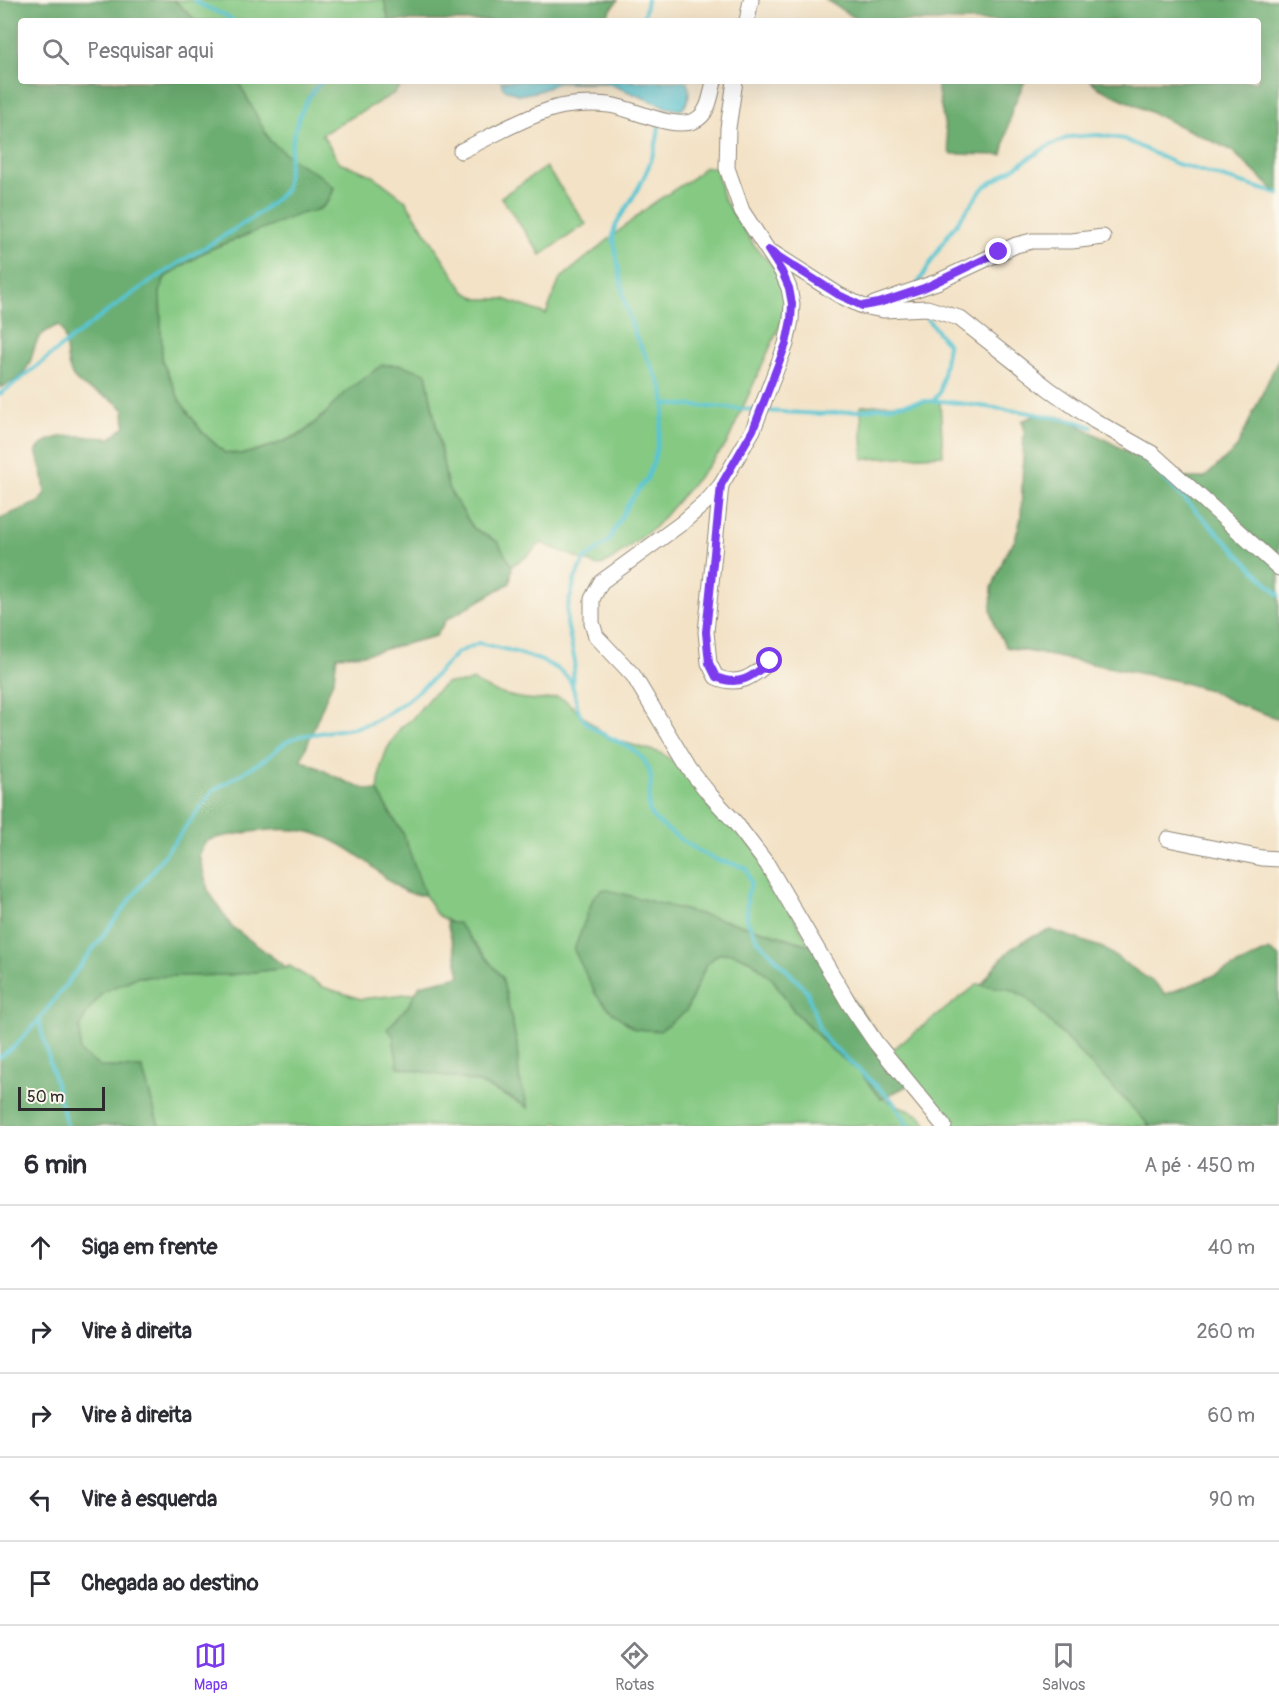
<!DOCTYPE html>
<html lang="pt">
<head>
<meta charset="utf-8">
<style>
	body { margin:0; font-family:Pangolin,sans-serif; background:#f2f2f3; color:#2b2b33 }
	.scale { position:absolute; left:18px; bottom:15px; width:87px; box-sizing:border-box; padding-left:6px; border:3px solid #2b2b2b; border-top:0; font-size:16px; line-height:21px; white-space:nowrap; color:#2b2b2b; -webkit-text-stroke:4px #fbf7ec; paint-order:stroke }
	.stop { position:absolute; width:18px; height:18px; margin:-14px; border:4px solid #7c3aed; border-radius:50%; background:#fff }
	.stop.end { background:#7c3aed; border-color:#fff; box-shadow:0 2px 6px #0008 }
	.list { margin:0; padding:0; list-style:none }
	h2 { display:flex; justify-content:space-between; align-items:center; height:78px; margin:0; padding:0 24px; font-size:26px }
	h2 small { font-size:20px; font-weight:400; color:#7c7c81 }
	.list li { display:grid; grid-template-columns:39px 1fr auto; gap:18px; align-items:center; box-sizing:border-box; height:84px; padding:0 24px; border-top:2px solid #e1e1e2 }
	.list b { display:block; font-size:22px; white-space:nowrap }
	.list em { font-size:20px; font-style:normal; color:#7c7c81 }
	.icon { flex:none; width:33px; height:33px; fill:none; stroke:currentColor; stroke-width:2; stroke-linecap:round; stroke-linejoin:round }
	.map { position:relative; flex:none; width:1279px; height:1126px; overflow:hidden }
	.search { position:absolute; background:#fff; box-shadow:0 6px 24px #0002; left:18px; right:18px; top:18px; height:66px; display:flex; align-items:center; gap:15px; box-sizing:border-box; padding:0 21px; border-radius:6px; color:#7c7c81; font-size:22px }
	.sheet { height:498px; background:#fff }
	nav { display:flex; justify-content:space-around; align-items:center; box-sizing:border-box; height:84px; border-top:2px solid #e1e1e2; background:#fff; font-size:16px; color:#7c7c81 }
	nav a { display:grid; justify-items:center; gap:3px }
	nav .on { color:#7c3aed }
	.map>svg:first-child { display:block }
	.green { fill:#85c983; stroke:#587a57; stroke-width:1.5 }
	.forest { fill:#6cad71; stroke:#4c6c4e; stroke-width:1.5 }
	.water { fill:#59c5d2; stroke:#42787e; stroke-width:1.5 }
	.lines { fill:none; stroke-linecap:round; stroke-linejoin:round }
	.stream { stroke:#59c5d2; stroke-width:4 }
	.minor-casing { stroke:#8f8678; stroke-width:17 }
	.minor { stroke:#fff; stroke-width:15 }
	.route { stroke:#7c3aed; stroke-width:8 }
</style>
</head>
<body>
<div class="map">
<svg width="1279" height="1126" viewBox="0 0 1279 1126">
	<rect width="100%" height="100%" fill="#fbf7ec"/>
	<filter id="ink" filterUnits="userSpaceOnUse"><feTurbulence type="fractalNoise" baseFrequency=".0167" numOctaves="2"/><feDisplacementMap in="SourceGraphic" scale="12" xChannelSelector="R" yChannelSelector="G"/><feConvolveMatrix kernelMatrix="1 2 1 2 8 2 1 2 1" color-interpolation-filters="sRGB"/></filter>
	<filter id="wash" filterUnits="userSpaceOnUse"><feTurbulence type="fractalNoise" baseFrequency=".008" numOctaves="4" result="noise"/><feDisplacementMap in="SourceGraphic" scale="24" xChannelSelector="R" yChannelSelector="G"/><feGaussianBlur stdDeviation="1.35" result="paint"/><feColorMatrix in="noise" values="0 0 0 0 0 0 0 0 0 0 0 0 0 0 0 0 0 1.4 0 .05"/><feComposite in="paint" operator="in"/></filter>
	<g filter="url(#wash)">
		<rect width="100%" height="100%" fill="#f3e2c6"/>
		<g class="green">
			<path d="M174,0H384L389,21H196Z"/>
			<path d="M238,81H401L402,84L393,94L322,134L339,162L372,175L405,200L464,291L478,299H504L546,314L560,279L652,204L694,177L704,167H716L723,198L754,245L779,273L785,298L781,323L726,445L655,527L610,561L598,566L541,543L526,557L511,566L498,542L473,528L448,488L426,373L323,415L303,433L275,445L244,454L225,453L202,432L180,401L162,360L160,292L165,277L206,251L302,213C321,211 328,207 334,188L319,175L296,162L270,141Z"/>
			<path d="M546,167L586,224L541,255L501,197Z"/>
			<path d="M940,401L943,455L863,459L861,406Z"/>
			<path d="M473,680C491,694 535,705 557,697L565,700L608,738L661,753L683,768L755,849L810,945L746,926L604,890L574,950L585,971L686,1011L706,965L718,954L732,953L752,961L774,981L794,1011L831,1049L860,1072L881,1099L883,1098L921,1116L928,1126H567L557,1122L552,1126H159L142,1068L100,1067L80,1052V1028L86,1014L102,992L137,977L228,975L286,968L288,965L323,987L361,999L416,993L408,1006L388,1029L393,1035L398,1066L477,1082L528,1107L519,1078L517,1044L502,977L451,923L436,914L423,892L403,833L390,813L378,791L381,766L387,749L401,727L412,719L430,697L446,683H465Z"/>
			<path d="M978,984L1013,990L1026,997L1150,1126H951L889,1052Z"/>
		</g>
		<g class="forest">
			<path d="M0,0H174L196,21H21V81H238L270,141L296,162L319,175L334,188C328,206 320,211 302,213L206,251L165,277L160,292L162,360L180,401L202,432L225,453L244,454L275,445L303,433L324,415L344,393L382,365H401L426,373L448,488L473,528L498,542L512,567L510,583L446,620L436,636L366,654L337,656L334,678L301,760C327,770 349,788 378,791L390,813L403,833L425,895C400,897 383,873 364,860C321,828 294,825 243,833C228,836 218,836 205,842L199,855L208,890L231,926L287,968L228,975L137,977L103,992L86,1014L80,1028V1052L100,1067L142,1068L159,1126H0V518L39,502L45,493L43,476L36,451C52,428 86,438 111,438L125,426L124,410C119,405 114,400 109,398C96,391 80,388 72,375C63,359 70,341 59,325C24,338 41,355 21,376C16,381 6,384 0,388Z"/>
			<path d="M384,0H618L603,21H389Z"/>
			<path d="M826,0H1279V195L1231,150L1099,88L1091,81H1258V21H860Z"/>
			<path d="M936,81H1025L1012,109L1002,155L950,154Z"/>
			<path d="M1279,358V719L1237,704L1209,690L1174,680L1006,647L995,626L991,610L992,588L1005,555L1015,540L1021,518L1024,427L1022,421L1036,415L1064,417L1137,457L1184,478H1204L1236,449Z"/>
			<path d="M604,889L746,926L819,948L841,984L913,1083L881,1099L860,1072L831,1049L794,1011L774,981L752,961L732,953L718,954L706,965L686,1011L660,1031L635,1029L613,1013L596,995L574,950L594,896Z"/>
			<path d="M446,920L451,923H458L502,977L517,1044L519,1078L528,1108L506,1095L477,1082L398,1067L393,1035L387,1029L408,1006L420,985L460,976L455,951Z"/>
			<path d="M1051,930L1103,948L1156,984L1165,994C1202,982 1235,967 1269,950L1279,957V1126H1150L1026,997L1013,990L981,985C1005,953 1011,942 1051,930Z"/>
		</g>
		<path class="water" d="M501,81H688C689,94 691,101 681,110L666,107L612,85L601,83H558L539,91L519,95L503,88Z"/>
		<g class="lines">
			<g class="stream">
				<path d="M194,0C206,10 222,11 234,21"/>
				<path d="M643,21L647,0"/>
				<path d="M917,285L945,239L983,188L1045,148L1069,137L1098,135L1124,139L1174,163L1279,194"/>
				<path d="M922,312L948,345L940,392L934,400"/>
				<path d="M0,394C31,372 60,347 91,324C117,304 145,285 173,267C206,245 261,218 286,189C291,148 292,112 322,81"/>
				<path d="M665,404L757,410"/>
				<path d="M764,411L821,414L857,411L925,401H942L1025,412L1078,422L1092,427"/>
				<path d="M1135,452L1146,460L1279,595"/>
				<path d="M572,684L575,662L567,623V610L575,579L584,560L608,542L630,501L647,479L654,461L665,406L663,389L635,335L624,299L613,236C614,223 625,211 632,199C645,177 658,151 659,124"/>
				<path d="M39,1021L67,1126"/>
				<path d="M0,1057L14,1047L39,1020L213,791L267,758L286,742L300,736L352,728L368,724L387,714L406,701L429,682L457,653L479,643C502,649 563,660 572,685C578,701 574,712 589,725C607,741 636,742 648,767C656,782 643,804 652,816C661,827 698,852 712,858C723,863 736,863 747,869L751,884L747,897V920L758,940L807,991L819,1028L827,1041L891,1099L909,1126"/>
			</g>
		</g>
	</g>
	<g filter="url(#ink)">
		<g class="lines">
			<g class="minor-casing">
				<g id="minor">
					<path d="M747,21L751,0"/>
					<path d="M735,81L728,128L727,168L742,211L782,272L789,288L792,304L791,320L786,344L753,430L721,485L708,500L682,523L601,582L592,599V623L596,636L633,675L690,770L711,796L734,821L767,864L850,1005L876,1043L944,1126"/>
					<path d="M461,151C490,137 519,120 549,110C566,104 591,103 609,105C633,108 670,130 694,121C709,115 711,94 714,81"/>
					<path d="M773,253L839,295L862,306L883,310L927,308L959,318L1049,389L1095,421L1153,454L1279,568"/>
					<path d="M874,304L937,282L1016,245L1032,241H1072L1103,237"/>
					<path d="M721,485L706,632L709,663L716,677C739,687 753,677 770,661"/>
					<path d="M1168,839L1262,858L1279,859"/>
				</g>
			</g>
			<use href="#minor" class="minor"/>
		</g>
	</g>
	<g class="lines" filter="url(#ink)">
		<path class="route" d="M770,661C753,677 739,687 716,677L709,663L706,632L721,485L753,430L786,344L791,320L792,304L789,288L782,272L768,250L839,295L862,306L879,303L924,288L999,252"/>
	</g>
</svg>
<div class="scale">50 m</div>
<div class="stop" style="left:770px;top:661px"></div>
<div class="stop end" style="left:999px;top:252px"></div>
<div class="search"><svg class="icon" aria-label="search" viewBox="0 0 24 24"><circle cx="10" cy="10" r="6"/><path d="M15 15l6 6"/></svg>Pesquisar aqui</div>
</div>
<section class="sheet">
<h2>6 min<small>A pé · 450 m</small></h2>
<ul class="list">
<li><svg class="icon" aria-label="ahead" viewBox="0 0 24 24"><path d="M12 20V5M6 11l6-6 6 6"/></svg><div><b>Siga em frente</b></div><em>40 m</em></li>
<li><svg class="icon" aria-label="right" viewBox="0 0 24 24"><path d="M7 20v-9h11M14 6l5 5-5 5"/></svg><div><b>Vire à direita</b></div><em>260 m</em></li>
<li><svg class="icon" aria-label="right" viewBox="0 0 24 24"><path d="M7 20v-9h11M14 6l5 5-5 5"/></svg><div><b>Vire à direita</b></div><em>60 m</em></li>
<li><svg class="icon" aria-label="left" viewBox="0 0 24 24"><path d="M17 20v-9H6M10 6l-5 5 5 5"/></svg><div><b>Vire à esquerda</b></div><em>90 m</em></li>
<li><svg class="icon" aria-label="arrive" viewBox="0 0 24 24"><path d="M6 21V4h12l-3 4 3 4H6"/></svg><div><b>Chegada ao destino</b></div></li>
</ul>
</section>
<nav>
<a class="on"><svg class="icon" aria-label="map" viewBox="0 0 24 24"><path d="M3 6l6-2 6 2 6-2v14l-6 2-6-2-6 2zM9 4v14M15 6v14"/></svg>Mapa</a>
<a><svg class="icon" aria-label="directions" viewBox="0 0 24 24"><path d="M12 3l9 9-9 9-9-9zM9 14v-3h6M13 9l2 2-2 2"/></svg>Rotas</a>
<a><svg class="icon" aria-label="saved" viewBox="0 0 24 24"><path d="M7 4h10v16l-5-4-5 4z"/></svg>Salvos</a>
</nav>
</body>
</html>
